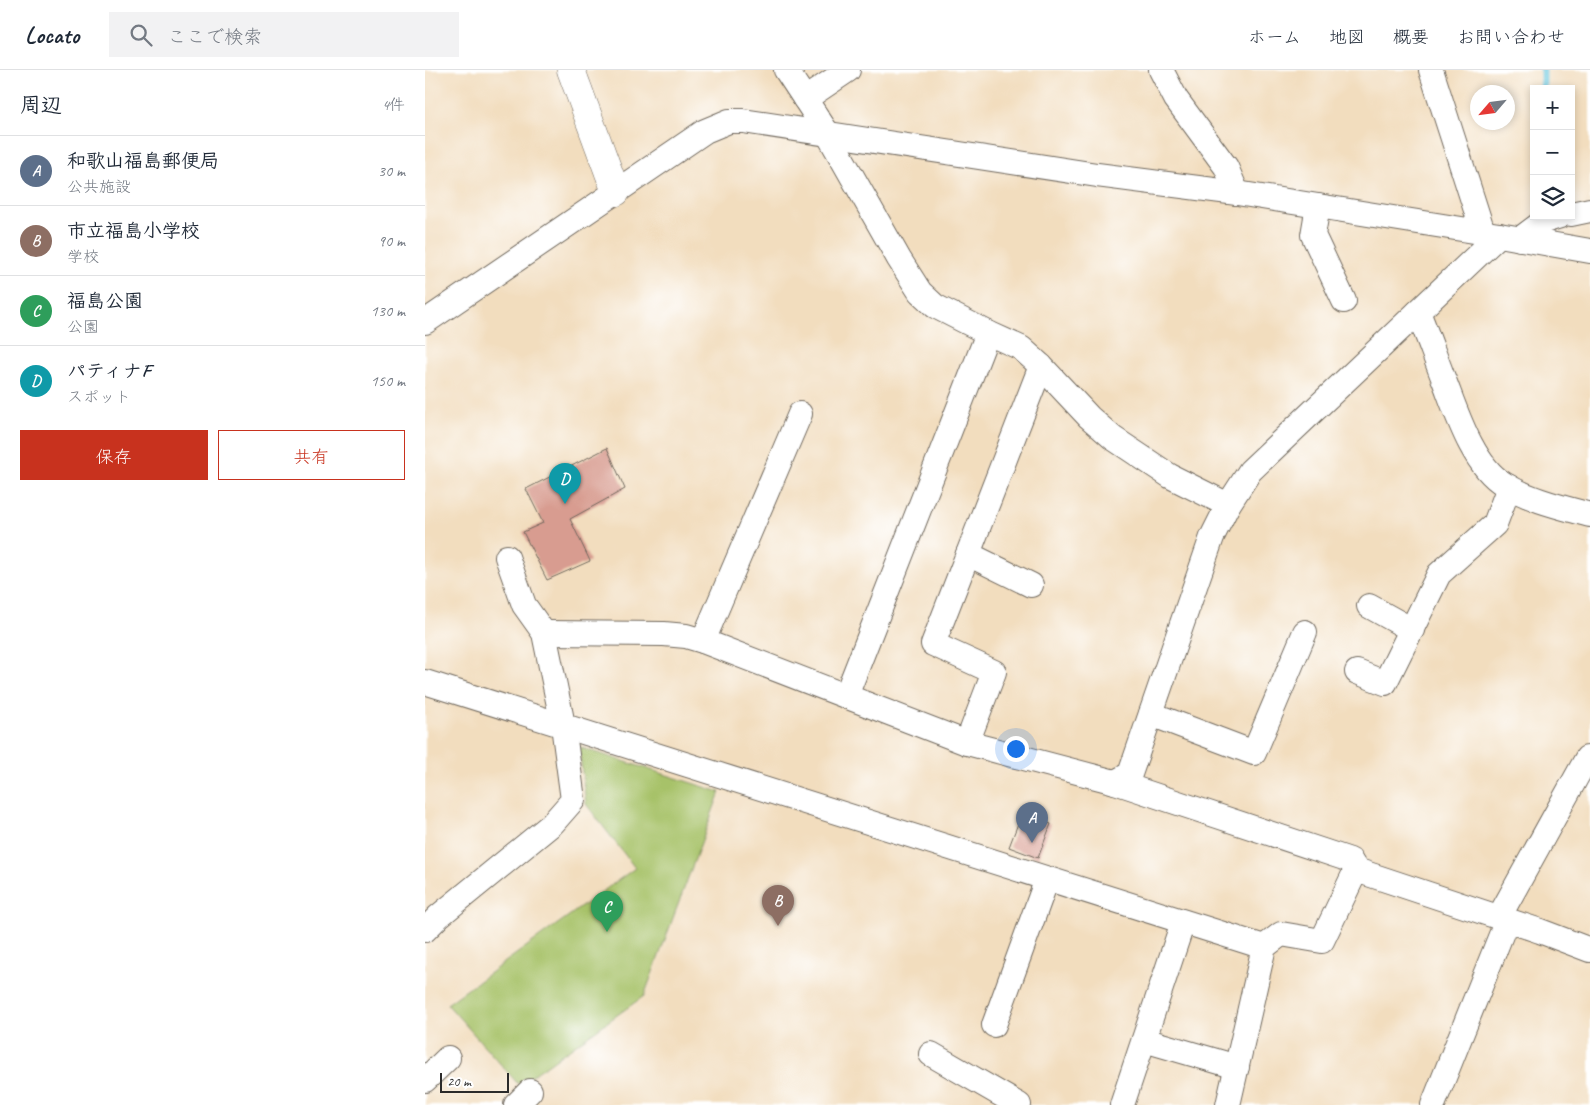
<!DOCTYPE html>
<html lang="ja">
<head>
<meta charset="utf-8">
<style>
	body { margin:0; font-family:Caveat,"Klee One",sans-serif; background:#f2f2f3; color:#1f2937 }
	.controls { position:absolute; right:15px; top:15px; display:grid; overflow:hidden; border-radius:0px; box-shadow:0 2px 8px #0003 }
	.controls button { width:45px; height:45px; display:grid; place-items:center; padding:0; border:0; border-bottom:1px solid #e0e1e3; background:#fff; color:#1f2937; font:25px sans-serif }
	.compass { position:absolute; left:1045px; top:15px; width:45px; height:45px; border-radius:50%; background:#fff; box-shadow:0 2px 8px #0003; rotate:242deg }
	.scale { position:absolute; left:15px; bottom:12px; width:69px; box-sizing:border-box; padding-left:5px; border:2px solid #2b2b2b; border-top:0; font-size:14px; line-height:18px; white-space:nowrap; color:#2b2b2b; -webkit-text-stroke:4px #fff; paint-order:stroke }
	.you { position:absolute; left:590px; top:678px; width:18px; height:18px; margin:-12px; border:4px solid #fff; border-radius:50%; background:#1a73e8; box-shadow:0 0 0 8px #1a73e833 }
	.badge { display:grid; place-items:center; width:32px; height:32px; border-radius:50%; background:#c8321e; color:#fff; font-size:16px; font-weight:700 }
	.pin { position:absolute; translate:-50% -41px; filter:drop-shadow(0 1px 2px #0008) }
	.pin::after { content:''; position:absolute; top:26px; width:18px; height:15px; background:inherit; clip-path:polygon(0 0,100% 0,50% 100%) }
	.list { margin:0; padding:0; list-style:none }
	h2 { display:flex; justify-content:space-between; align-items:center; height:65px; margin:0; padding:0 20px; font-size:21px }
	h2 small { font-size:16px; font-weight:400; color:#747a83 }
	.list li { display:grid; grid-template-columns:32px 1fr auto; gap:15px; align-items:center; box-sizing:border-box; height:70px; padding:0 20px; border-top:1px solid #e0e1e3 }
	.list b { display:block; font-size:19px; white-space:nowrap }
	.list p { margin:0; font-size:16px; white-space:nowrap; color:#747a83 }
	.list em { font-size:16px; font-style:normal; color:#747a83 }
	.actions { display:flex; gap:10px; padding:15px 20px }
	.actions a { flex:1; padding:11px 0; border:1px solid #c8321e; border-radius:0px; text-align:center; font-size:18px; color:#c8321e }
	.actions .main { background:#c8321e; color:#fff }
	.icon { flex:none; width:28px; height:28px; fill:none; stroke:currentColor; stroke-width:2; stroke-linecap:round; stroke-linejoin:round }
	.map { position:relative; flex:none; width:1165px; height:1035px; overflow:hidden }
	header { display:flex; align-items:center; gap:30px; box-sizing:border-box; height:70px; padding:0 25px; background:#fff; border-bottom:1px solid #e0e1e3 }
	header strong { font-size:24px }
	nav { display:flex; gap:28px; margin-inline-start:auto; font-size:18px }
	.search { width:350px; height:45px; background:#f2f2f3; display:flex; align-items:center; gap:12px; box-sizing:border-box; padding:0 18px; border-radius:0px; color:#747a83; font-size:19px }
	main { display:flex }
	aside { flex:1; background:#fff }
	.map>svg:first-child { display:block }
	.green { fill:#a7c269; stroke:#69764a }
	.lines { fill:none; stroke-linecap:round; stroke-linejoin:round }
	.stream { stroke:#5cc2da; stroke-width:7 }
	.building { fill:#d89c90 }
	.minor-casing { stroke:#71695e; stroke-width:26 }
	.tertiary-casing { stroke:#71695e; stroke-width:29 }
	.minor { stroke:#fff; stroke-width:24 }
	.tertiary { stroke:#fff; stroke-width:28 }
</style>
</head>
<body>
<header>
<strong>Locato</strong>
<div class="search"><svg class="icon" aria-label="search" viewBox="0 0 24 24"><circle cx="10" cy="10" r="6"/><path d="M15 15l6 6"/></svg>ここで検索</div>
<nav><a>ホーム</a><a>地図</a><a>概要</a><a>お問い合わせ</a></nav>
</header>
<main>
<aside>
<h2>周辺<small>4件</small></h2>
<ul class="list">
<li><span class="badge" style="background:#5c6f8a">A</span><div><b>和歌山福島郵便局</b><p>公共施設</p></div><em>30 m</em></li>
<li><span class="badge" style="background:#8d6e63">B</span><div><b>市立福島小学校</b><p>学校</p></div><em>90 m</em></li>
<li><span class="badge" style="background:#2e9e5b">C</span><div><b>福島公園</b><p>公園</p></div><em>130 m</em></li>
<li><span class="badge" style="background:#0f9aa8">D</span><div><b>パティナF</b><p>スポット</p></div><em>150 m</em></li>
</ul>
<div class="actions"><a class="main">保存</a><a>共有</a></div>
</aside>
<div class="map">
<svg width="1165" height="1035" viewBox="0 0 1165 1035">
	<rect width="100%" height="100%" fill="#fff"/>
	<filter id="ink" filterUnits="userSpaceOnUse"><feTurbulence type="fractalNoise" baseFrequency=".02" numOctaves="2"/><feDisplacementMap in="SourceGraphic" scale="10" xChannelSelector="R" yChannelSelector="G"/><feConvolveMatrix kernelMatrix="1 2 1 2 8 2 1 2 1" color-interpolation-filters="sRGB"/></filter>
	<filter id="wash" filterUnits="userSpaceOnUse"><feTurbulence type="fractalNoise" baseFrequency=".0096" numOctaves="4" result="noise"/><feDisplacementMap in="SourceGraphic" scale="20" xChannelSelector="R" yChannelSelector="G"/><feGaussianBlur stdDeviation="1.12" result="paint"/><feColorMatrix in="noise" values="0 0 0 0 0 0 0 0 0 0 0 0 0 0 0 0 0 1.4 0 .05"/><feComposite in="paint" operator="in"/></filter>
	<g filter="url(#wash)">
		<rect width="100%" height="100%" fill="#f2ddbe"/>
		<path class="green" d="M154,677L295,722L219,926L94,1015L22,934L210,798L161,734Z"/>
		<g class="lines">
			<path class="stream" d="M1118,0V19"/>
		</g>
		<g id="blocks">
			<g class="building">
				<path d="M182,378L200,419L145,449L165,491L122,510L98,462L118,453L101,419Z"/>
				<path d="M597,743L626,754L613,788L584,777Z"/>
			</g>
		</g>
	</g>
	<g filter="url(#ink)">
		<use href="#blocks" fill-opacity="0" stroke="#71695e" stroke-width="1"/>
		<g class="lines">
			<g class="minor-casing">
				<g id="minor">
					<path d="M361,0L403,64L474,189L495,222L510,236L563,263L596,278L616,296L664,347L688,368L745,406L803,435"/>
					<path d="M736,0L751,29L801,97L812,123"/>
					<path d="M1006,0L1058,162"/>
					<path d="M380,29L423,0"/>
					<path d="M893,136L888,165L919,231"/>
					<path d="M1146,144L1165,140"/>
					<path d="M1095,169L1119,151L1135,146"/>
					<path d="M993,242C1002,264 1010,287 1019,310C1031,341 1048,396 1079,414C1105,430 1136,437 1165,445"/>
					<path d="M0,252L280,61L304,51H318L672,105L812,123L1074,165L1165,181"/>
					<path d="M543,484L606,515"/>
					<path d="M944,536L987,560"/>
					<path d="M119,563L239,564L261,566L278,571L542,673L690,712L705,704L787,467L803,435L825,401L1074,165"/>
					<path d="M278,571L375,344"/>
					<path d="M932,602L960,613L1014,504L1070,454L1084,417"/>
					<path d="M0,612L839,877"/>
					<path d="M421,626L563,263"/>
					<path d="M726,644L829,683L880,562"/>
					<path d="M542,673L569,602L508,574L616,296"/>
					<path d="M690,712L925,790L931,800"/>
					<path d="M1074,847L1162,688"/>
					<path d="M0,860L14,846L127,754L148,730L138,655L119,563L99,535L82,487"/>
					<path d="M569,955L622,809"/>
					<path d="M719,970L812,997"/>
					<path d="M506,984L594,1035"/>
					<path d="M0,1010L23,988"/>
					<path d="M91,1035L105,1021"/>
					<path d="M697,1035L758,852"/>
					<path d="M803,1035L839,877L856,864L897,871L931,800L1115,861L1165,880"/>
					<path d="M1008,1035L1082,850"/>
				</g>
			</g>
			<g class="tertiary-casing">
				<path id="tertiary" d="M146,0L191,122"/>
			</g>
			<use href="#minor" class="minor"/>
			<use href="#tertiary" class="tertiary"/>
		</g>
	</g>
</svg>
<div class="controls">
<button>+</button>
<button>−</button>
<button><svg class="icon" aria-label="layers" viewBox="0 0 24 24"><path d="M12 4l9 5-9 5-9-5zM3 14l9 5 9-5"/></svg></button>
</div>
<svg class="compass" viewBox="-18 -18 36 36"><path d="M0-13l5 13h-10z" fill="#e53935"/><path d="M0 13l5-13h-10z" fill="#747a83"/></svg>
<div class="scale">20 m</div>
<div class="you"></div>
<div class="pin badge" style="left:607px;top:773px;background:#5c6f8a">A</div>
<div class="pin badge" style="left:353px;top:856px;background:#8d6e63">B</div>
<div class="pin badge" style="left:182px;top:862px;background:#2e9e5b">C</div>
<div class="pin badge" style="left:140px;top:434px;background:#0f9aa8">D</div>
</div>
</main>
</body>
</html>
